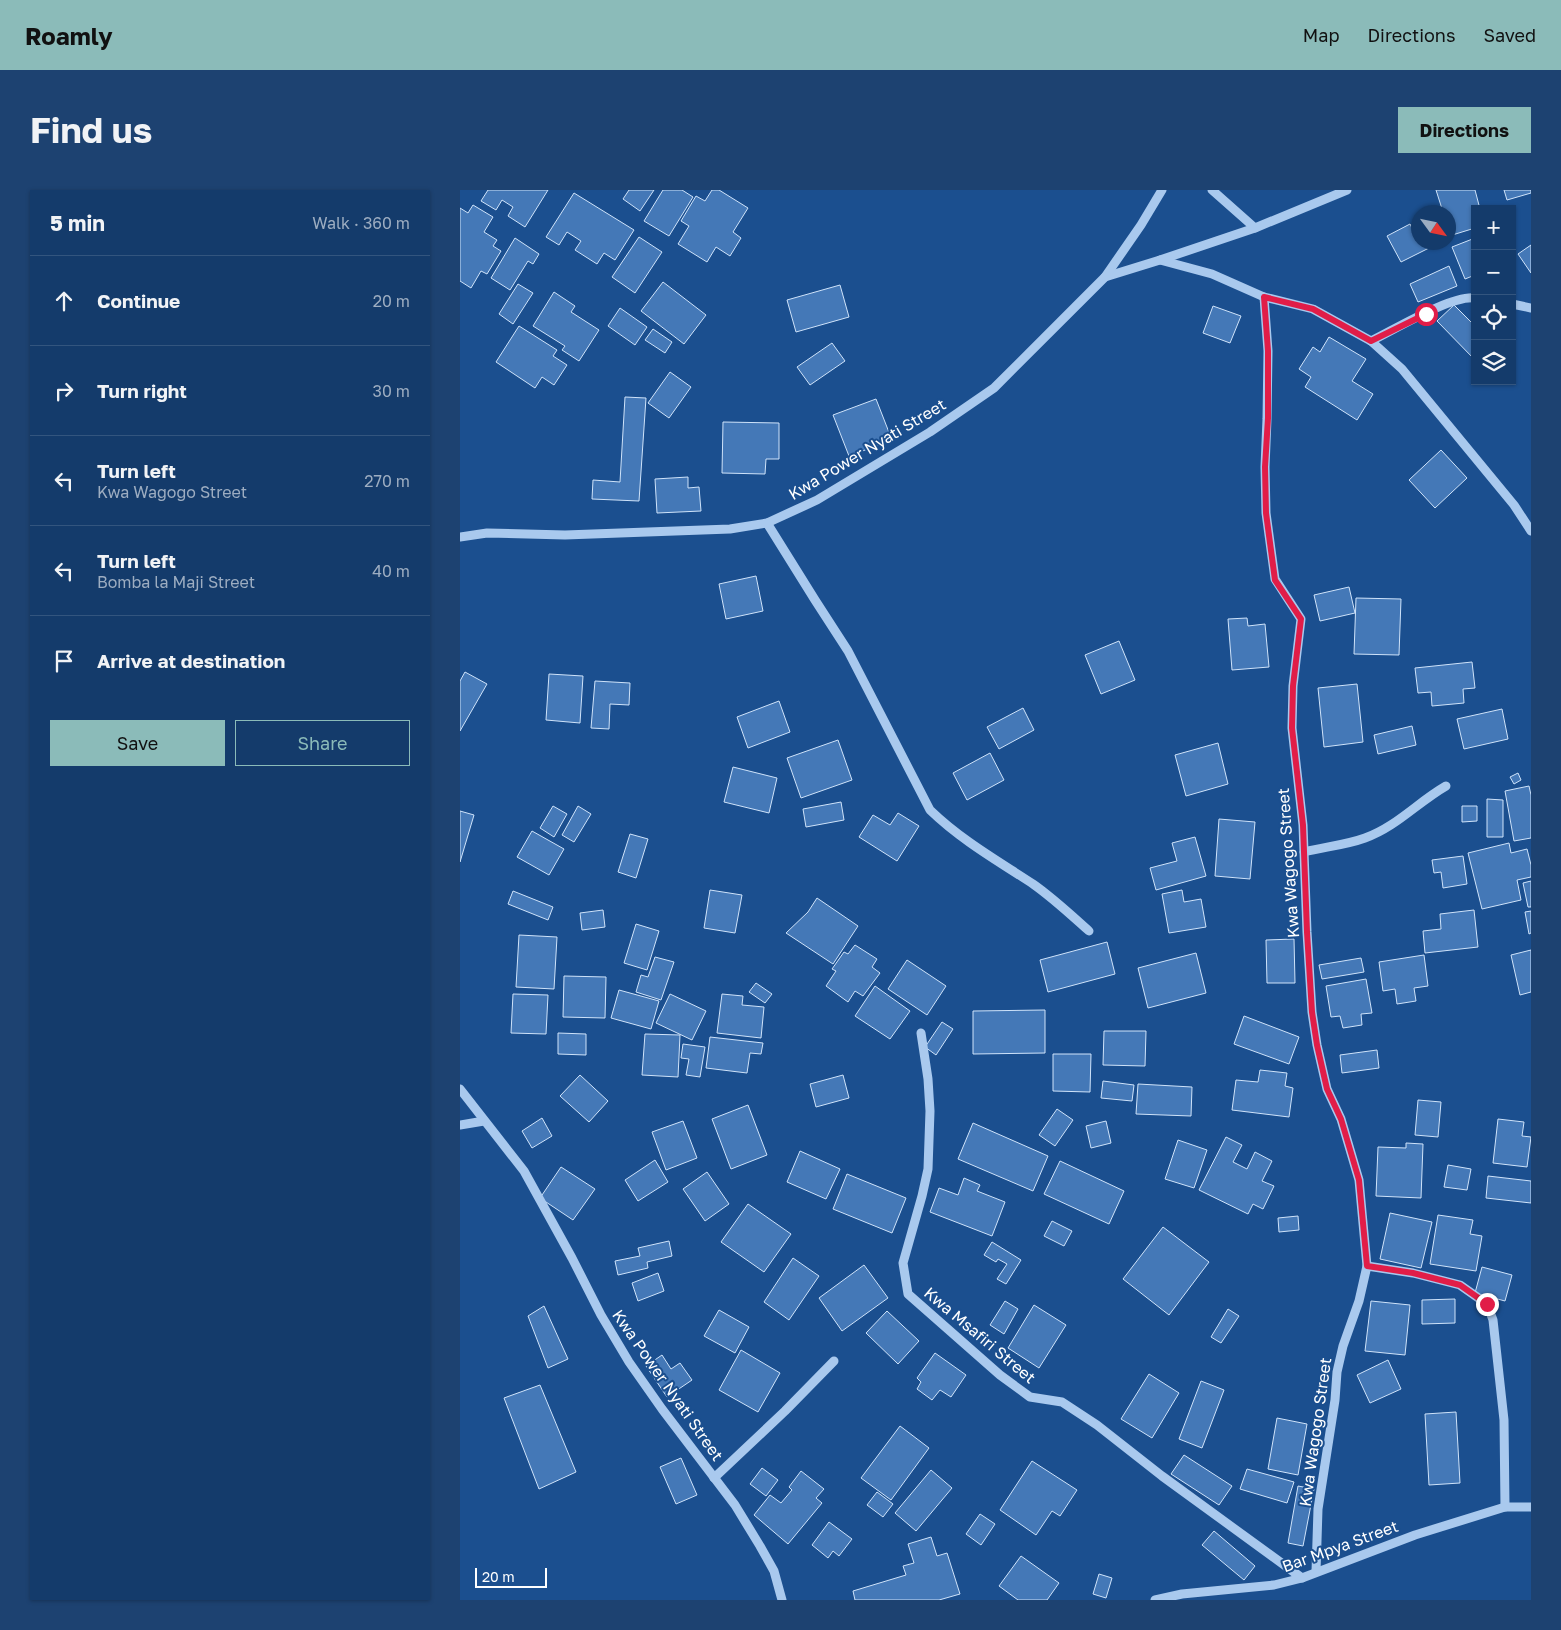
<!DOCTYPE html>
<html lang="en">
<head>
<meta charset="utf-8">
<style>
	body { margin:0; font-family:"Golos Text",sans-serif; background:#1d4271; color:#f1f3f6 }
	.controls { position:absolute; right:15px; top:15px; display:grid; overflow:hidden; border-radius:0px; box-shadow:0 1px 4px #0004 }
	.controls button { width:45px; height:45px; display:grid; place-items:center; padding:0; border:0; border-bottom:1px solid #33557e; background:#143b6b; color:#f1f3f6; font:25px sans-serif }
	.compass { position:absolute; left:951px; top:15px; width:45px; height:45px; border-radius:50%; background:#143b6b; box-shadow:0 1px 4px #0004; rotate:123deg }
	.scale { position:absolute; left:15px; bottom:12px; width:72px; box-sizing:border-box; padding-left:5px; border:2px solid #fff; border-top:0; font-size:14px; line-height:18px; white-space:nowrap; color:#fff; -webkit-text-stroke:4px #1b4f8f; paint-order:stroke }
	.stop { position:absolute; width:15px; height:15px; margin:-11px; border:4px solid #e11d48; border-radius:50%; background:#fff }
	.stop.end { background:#e11d48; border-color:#fff; box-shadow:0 1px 5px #0008 }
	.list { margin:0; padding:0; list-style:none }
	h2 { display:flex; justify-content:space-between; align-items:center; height:65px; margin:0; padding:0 20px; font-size:21px }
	h2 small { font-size:16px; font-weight:400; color:#9dadc1 }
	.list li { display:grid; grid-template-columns:32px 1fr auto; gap:15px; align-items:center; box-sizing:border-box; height:90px; padding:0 20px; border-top:1px solid #33557e }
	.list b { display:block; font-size:19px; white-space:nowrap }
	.list p { margin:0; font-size:16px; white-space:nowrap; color:#9dadc1 }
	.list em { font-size:16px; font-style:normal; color:#9dadc1 }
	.actions { display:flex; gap:10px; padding:15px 20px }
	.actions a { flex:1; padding:11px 0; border:1px solid #8bbbb9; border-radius:0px; text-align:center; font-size:18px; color:#8bbbb9 }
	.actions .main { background:#8bbbb9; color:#111 }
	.icon { flex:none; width:28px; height:28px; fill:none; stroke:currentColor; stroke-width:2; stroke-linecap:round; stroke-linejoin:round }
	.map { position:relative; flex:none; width:1071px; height:1410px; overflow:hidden; border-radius:0px }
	header { display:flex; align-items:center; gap:30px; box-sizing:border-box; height:70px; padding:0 25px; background:#8bbbb9; color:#111 }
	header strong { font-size:24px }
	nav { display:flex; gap:28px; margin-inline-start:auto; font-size:18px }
	.intro { display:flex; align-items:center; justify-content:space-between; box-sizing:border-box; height:120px; padding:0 30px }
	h1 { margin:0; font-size:35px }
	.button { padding:12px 22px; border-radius:0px; background:#8bbbb9; color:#111; font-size:18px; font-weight:700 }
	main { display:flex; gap:30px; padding:0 30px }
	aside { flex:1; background:#143b6b; border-radius:0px; box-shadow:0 1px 4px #0004 }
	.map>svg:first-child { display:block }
	.building { fill:#4478b7; stroke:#cfe3fa }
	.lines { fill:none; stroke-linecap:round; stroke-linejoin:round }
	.minor { stroke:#a9c9ee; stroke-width:9 }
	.route { stroke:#e11d48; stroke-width:6 }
	.labels { text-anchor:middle; stroke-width:4; stroke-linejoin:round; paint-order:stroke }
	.street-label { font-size:16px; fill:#fff; stroke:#1b4f8f }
</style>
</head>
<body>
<header>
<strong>Roamly</strong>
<nav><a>Map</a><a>Directions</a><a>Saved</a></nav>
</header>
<div class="intro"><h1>Find us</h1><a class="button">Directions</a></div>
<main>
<aside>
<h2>5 min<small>Walk · 360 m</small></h2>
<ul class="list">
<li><svg class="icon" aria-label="ahead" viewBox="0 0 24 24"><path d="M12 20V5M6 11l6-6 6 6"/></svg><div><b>Continue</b></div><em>20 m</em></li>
<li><svg class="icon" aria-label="right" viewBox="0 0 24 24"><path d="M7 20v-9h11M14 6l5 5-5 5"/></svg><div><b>Turn right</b></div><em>30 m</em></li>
<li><svg class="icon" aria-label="left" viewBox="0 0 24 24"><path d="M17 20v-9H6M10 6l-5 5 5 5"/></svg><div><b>Turn left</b><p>Kwa Wagogo Street</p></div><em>270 m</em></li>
<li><svg class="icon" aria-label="left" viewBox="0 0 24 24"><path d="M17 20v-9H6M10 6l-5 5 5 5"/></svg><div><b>Turn left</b><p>Bomba la Maji Street</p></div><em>40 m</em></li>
<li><svg class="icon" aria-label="arrive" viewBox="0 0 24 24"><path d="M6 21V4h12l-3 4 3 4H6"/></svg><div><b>Arrive at destination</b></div></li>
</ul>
<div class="actions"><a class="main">Save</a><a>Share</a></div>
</aside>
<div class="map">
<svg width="1071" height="1410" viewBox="0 0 1071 1410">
	<rect width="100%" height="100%" fill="#1b4f8f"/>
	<g class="building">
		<path d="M28,0H88L65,37L48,26L53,17L42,10L36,20L21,11Z"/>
		<path d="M169,0H194L180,21L163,9Z"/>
		<path d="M203,0H222L233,7L209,46L184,31Z"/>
		<path d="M252,0H259L288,18L273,42L281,48L270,66L256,57L247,72L218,54L229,36L221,31L236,6L245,11Z"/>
		<path d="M976,0H1015L1020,19H1015V38L989,46L988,22H983Z"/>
		<path d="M1044,0H1071V3L1047,10Z"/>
		<path d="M114,3L174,40L155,70L144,63L137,74L115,60L121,51L107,42L99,55L86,47Z"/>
		<path d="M13,15L33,27L24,42L37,50L33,56L41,61L27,84L21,81L11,98L0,91V18L8,23Z"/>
		<path d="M950,34L955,44L958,43V52H969L971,57L941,72L927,46Z"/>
		<path d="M179,47L202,62L175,103L152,87Z"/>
		<path d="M55,48L79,64L73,74L68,71L50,100L31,88Z"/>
		<path d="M1015,48V85L1005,89L992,57Z"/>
		<path d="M1071,55V83L1058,64Z"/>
		<path d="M989,76L997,96L958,112L950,94Z"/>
		<path d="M203,92L246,125L224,154L181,121Z"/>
		<path d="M58,94L73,103L53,134L39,124Z"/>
		<path d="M380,95L389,127L336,142L327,110Z"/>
		<path d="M94,102L115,116L111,122L139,140L119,171L102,160L105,156L73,136Z"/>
		<path d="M994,115L1015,136V170L977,131Z"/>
		<path d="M753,116L781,126L770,153L743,143Z"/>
		<path d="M160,118L187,137L175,155L148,136Z"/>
		<path d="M59,136L97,160L93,166L107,175L94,195L82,187L75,198L36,172Z"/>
		<path d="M193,139L212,152L205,163L185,150Z"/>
		<path d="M869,147L906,169L892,191L913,204L897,230L845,197L851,187L839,179L853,157L860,162Z"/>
		<path d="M372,153L385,171L350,195L337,177Z"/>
		<path d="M210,182L231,197L209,228L188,213Z"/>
		<path d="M165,207L186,208L179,311L132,309L133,290L160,292Z"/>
		<path d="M416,209L432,250L389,266L373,225Z"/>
		<path d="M263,232L319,233V269H306L305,284L262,283Z"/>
		<path d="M981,260L1007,288L975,318L949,290Z"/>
		<path d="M228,287V298L239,297L241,321L197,323L195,289Z"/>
		<path d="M296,386L303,421L266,429L259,394Z"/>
		<path d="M889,397L895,423L860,431L854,405Z"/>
		<path d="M896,408L941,409L939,465L894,464Z"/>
		<path d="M787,428L788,436L805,434L809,477L772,480L768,429Z"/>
		<path d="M659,451L675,490L641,504L625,465Z"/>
		<path d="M1012,472L1015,498L1003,499L1004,513L972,516L971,502L958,503L955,478Z"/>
		<path d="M5,482L27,494L0,541V491Z"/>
		<path d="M89,484L123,486L120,533L86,530Z"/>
		<path d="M135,491L170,493L169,515L150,514L149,539L131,538Z"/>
		<path d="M897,494L903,552L864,557L858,498Z"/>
		<path d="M319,511L330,542L288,558L277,527Z"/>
		<path d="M563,518L574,540L539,559L527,537Z"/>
		<path d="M1042,519L1048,549L1004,559L997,529Z"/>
		<path d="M952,536L956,555L918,564L914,545Z"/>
		<path d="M378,550L392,590L341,608L327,568Z"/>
		<path d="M758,553L768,594L726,606L715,565Z"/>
		<path d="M530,563L544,590L507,610L493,583Z"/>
		<path d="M273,577L317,588L309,623L264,612Z"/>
		<path d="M1058,583L1061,590L1054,594L1050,587Z"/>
		<path d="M1069,596L1071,605V648L1054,651L1045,601Z"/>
		<path d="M1027,609L1043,610V647H1027Z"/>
		<path d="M381,612L384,630L346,637L343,619Z"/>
		<path d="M93,616L107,624L94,647L80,638Z"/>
		<path d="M118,616L131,624L114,652L102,645Z"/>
		<path d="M1002,616H1017V631L1002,632Z"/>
		<path d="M0,621L14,625L0,672Z"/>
		<path d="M438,623L459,636L437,671L399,647L413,625L430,635Z"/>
		<path d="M759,629L795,632L790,689L755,686Z"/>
		<path d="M72,641L104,659L89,685L57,667Z"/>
		<path d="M170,644L188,649L176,688L158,682Z"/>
		<path d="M735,647L746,686L696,700L690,678L717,671L712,653Z"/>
		<path d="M1049,653L1051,663L1067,659L1071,675V687L1057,690L1061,710L1022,719L1008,663Z"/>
		<path d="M1003,666L1007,694L983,698L981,682L974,683L972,670Z"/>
		<path d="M1071,691V717H1068L1063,693Z"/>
		<path d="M250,700L282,705L275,743L244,738Z"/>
		<path d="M722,700L724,712L741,709L746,737L709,743L702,704Z"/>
		<path d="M53,701L93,717L88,730L48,714Z"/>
		<path d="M357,708L398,736L373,774L326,743L348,722Z"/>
		<path d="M143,720L145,737L122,740L120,723Z"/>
		<path d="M1014,720L1018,757L965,763L963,741L981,739L980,724Z"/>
		<path d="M1071,721V743L1069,744L1065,722Z"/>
		<path d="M176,734L199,741L187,780L164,773Z"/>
		<path d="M59,745L97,747L94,799L56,797Z"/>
		<path d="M834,749L835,793H807L806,750Z"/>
		<path d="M647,752L655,784L588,802L580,770Z"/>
		<path d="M395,755L417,769L412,777L420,783L403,806L395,801L388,812L366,796L376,781L372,779L384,762L388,764Z"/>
		<path d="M1071,760V802L1060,805L1051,765Z"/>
		<path d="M736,763L746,803L688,818L678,778Z"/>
		<path d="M964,765L968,796L954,798L956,811L937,814L935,799L923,801L919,772Z"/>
		<path d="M195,767L214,772L201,810L176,802L181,785L188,787Z"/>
		<path d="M901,768L904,782L862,789L859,775Z"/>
		<path d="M447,770L486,796L467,825L428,799Z"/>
		<path d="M104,786L146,787L145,828L103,827Z"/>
		<path d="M906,789L912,823L901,824L902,835L883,838L880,826L871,827L866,796Z"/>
		<path d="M296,793L312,804L305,813L289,802Z"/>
		<path d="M415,796L450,821L430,849L395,826Z"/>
		<path d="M159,800L199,811L191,839L151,828Z"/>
		<path d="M53,804L88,805L86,844L51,843Z"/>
		<path d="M210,804L246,821L232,850L196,833Z"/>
		<path d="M262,804L283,806L282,815L304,817L301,848L257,843Z"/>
		<path d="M585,820V863L513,864V821Z"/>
		<path d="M784,826L839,847L829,874L774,854Z"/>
		<path d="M482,832L493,839L476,865L465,857Z"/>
		<path d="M644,841H686L685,876L643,875Z"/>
		<path d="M98,843L126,844V865L98,864Z"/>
		<path d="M185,844L220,845L218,887L182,885Z"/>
		<path d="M250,847L303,853L301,864L290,863L287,883L246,878Z"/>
		<path d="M223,854L245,857L240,887L226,885L229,869L221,868Z"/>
		<path d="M917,860L919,878L882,883L880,865Z"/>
		<path d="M593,864H631L630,902L593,901Z"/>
		<path d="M800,880L827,883L825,896L833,898L829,927L772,920L776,890L798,892Z"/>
		<path d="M120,885L148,911L129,932L100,906Z"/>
		<path d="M383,885L389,908L356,917L350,894Z"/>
		<path d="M643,891L674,895L672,911L641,908Z"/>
		<path d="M678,894L732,897L731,926L676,924Z"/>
		<path d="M958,910L981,912L978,947L955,945Z"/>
		<path d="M288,915L307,965L271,979L252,929Z"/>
		<path d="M597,919L613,930L595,956L579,945Z"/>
		<path d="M82,928L92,946L72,958L62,941Z"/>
		<path d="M1038,929L1064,932L1062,946L1071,947L1067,977L1033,973Z"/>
		<path d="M223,931L237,968L206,980L192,942Z"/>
		<path d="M646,931L651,953L631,958L626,936Z"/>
		<path d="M513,933L588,966L573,1001L498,969Z"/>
		<path d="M766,947L782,955L773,972L787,979L795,962L812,971L802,991L814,996L803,1019L793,1014L788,1024L739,1000Z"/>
		<path d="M718,950L747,960L734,998L705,989Z"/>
		<path d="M946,953L963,954L961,1008L916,1006L918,957L946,958Z"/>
		<path d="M340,961L380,979L366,1009L327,992Z"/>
		<path d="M195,970L208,992L178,1011L165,990Z"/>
		<path d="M600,971L664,1001L649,1034L584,1004Z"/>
		<path d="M988,975L1011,979L1007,1000L984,997Z"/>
		<path d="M101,977L135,999L113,1030L80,1008Z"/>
		<path d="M247,982L269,1014L245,1031L223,999Z"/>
		<path d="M387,984L446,1008L432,1043L373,1019Z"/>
		<path d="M1028,986L1071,991V1013L1026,1008Z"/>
		<path d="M504,988L520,995L517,1001L545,1012L532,1046L470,1022L479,998L498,1005Z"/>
		<path d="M288,1014L331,1044L304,1082L261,1052Z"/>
		<path d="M930,1023L972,1032L961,1078L920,1069Z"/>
		<path d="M978,1025L1013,1030L1010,1044L1022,1046L1016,1081L970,1074Z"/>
		<path d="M838,1026L839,1040L819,1042L818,1028Z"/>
		<path d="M592,1031L612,1041L604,1056L584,1046Z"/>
		<path d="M703,1037L749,1072L709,1125L663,1089Z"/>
		<path d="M209,1051L212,1066L187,1072L188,1078L158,1085L155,1071L180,1066L178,1058Z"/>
		<path d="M532,1052L561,1070L546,1094L537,1089L547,1074L538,1069L536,1072L524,1065Z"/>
		<path d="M333,1068L359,1086L329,1130L304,1112Z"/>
		<path d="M404,1075L428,1108L382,1141L359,1108Z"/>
		<path d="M1022,1077L1052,1085L1045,1111L1015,1103Z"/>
		<path d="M198,1083L204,1101L178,1111L172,1093Z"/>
		<path d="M995,1109V1133L962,1134V1110Z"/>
		<path d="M545,1111L558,1119L544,1144L530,1135Z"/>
		<path d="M911,1111L950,1115L945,1165L905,1161Z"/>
		<path d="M574,1115L606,1135L579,1178L548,1158Z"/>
		<path d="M84,1116L108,1169L88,1178L68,1126Z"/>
		<path d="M768,1119L779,1126L761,1153L751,1147Z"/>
		<path d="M259,1120L289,1137L275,1163L244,1146Z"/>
		<path d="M427,1121L459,1151L438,1174L406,1143Z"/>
		<path d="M281,1160L320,1183L298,1222L259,1200Z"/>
		<path d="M475,1163L506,1185L491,1207L480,1200L472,1210L457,1199L461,1192L457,1188Z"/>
		<path d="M202,1165L211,1179L220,1173L232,1190L207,1207L186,1176Z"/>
		<path d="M928,1170L941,1199L910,1213L897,1185Z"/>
		<path d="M689,1184L719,1203L692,1248L661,1229Z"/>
		<path d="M741,1191L764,1200L742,1258L719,1249Z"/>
		<path d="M80,1195L116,1282L79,1299L44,1208Z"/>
		<path d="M996,1222L1000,1293L969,1295L965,1224Z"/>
		<path d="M817,1228L847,1234L838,1285L808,1279Z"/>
		<path d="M440,1236L469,1258L431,1310L401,1288Z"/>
		<path d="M724,1265L772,1296L759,1315L711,1284Z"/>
		<path d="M221,1268L237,1305L216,1314L200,1277Z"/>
		<path d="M572,1271L617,1300L600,1326L592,1321L576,1345L540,1320Z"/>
		<path d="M302,1278L318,1290L306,1306L290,1294Z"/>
		<path d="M787,1279L834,1292L827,1313L780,1299Z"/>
		<path d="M471,1280L492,1298L456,1341L435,1323Z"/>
		<path d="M341,1281L364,1299L356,1308L362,1313L328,1354L294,1325L310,1305L321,1313L332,1300L329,1297Z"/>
		<path d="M838,1296L854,1299L843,1356L828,1353Z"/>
		<path d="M417,1302L433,1314L423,1327L407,1315Z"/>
		<path d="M520,1324L535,1334L521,1355L506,1344Z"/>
		<path d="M369,1332L392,1349L379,1366L373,1361L368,1368L352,1355Z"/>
		<path d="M754,1341L795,1376L784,1390L742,1355Z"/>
		<path d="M471,1347L477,1366L487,1363L500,1404L479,1410H395L393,1401L446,1385L443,1376L454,1373L448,1354Z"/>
		<path d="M561,1366L599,1393L587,1410H558L539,1396Z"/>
		<path d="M639,1384L652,1388L646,1408L633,1404Z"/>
	</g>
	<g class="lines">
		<g class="minor">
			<path d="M752,0L795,38"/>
			<path d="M700,70L752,84L804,107L853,119L911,151L942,179L1054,315L1071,341"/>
			<path d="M645,87L700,70L795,38L887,0"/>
			<path d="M804,107L808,161L807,229L805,277L806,323L815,389L841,429L833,496L832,538L843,635L847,742L852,822L857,855L867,899L881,929L899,990L907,1076L899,1111L883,1156L877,1182L875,1210L858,1319L856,1382"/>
			<path d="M1052,114L1071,118"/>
			<path d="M911,151C934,140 991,105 1015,108"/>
			<path d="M307,333L355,410L388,461L470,620C501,650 538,671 573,694C593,708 611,725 629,741"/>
			<path d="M0,347L27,343L105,345L270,339L307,333L357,310L470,242L534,198L645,87L681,35L702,0"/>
			<path d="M844,662C864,657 886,655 905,648C936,637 958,612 986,596"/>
			<path d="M461,843L468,889L470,921L468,979L462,1006L443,1073L448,1104L540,1185L570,1207L602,1212L637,1235L702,1286L842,1388"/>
			<path d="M0,899L64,981L112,1068L141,1125L169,1172L202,1219L275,1315L300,1356L314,1381L322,1410"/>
			<path d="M0,935L24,931"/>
			<path d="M907,1076L953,1083L1000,1095L1027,1114L1033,1130L1044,1230L1045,1317"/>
			<path d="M254,1288L325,1221L374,1171"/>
			<path d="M695,1410L722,1404L814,1395L842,1388L955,1345L1045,1317H1071"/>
		</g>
	</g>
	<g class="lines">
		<path class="route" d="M966,124L911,151L853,119L804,107L808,161V228L805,277L806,323L815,390L841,429L833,496L832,538L843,635L847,742L852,822L857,855L867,899L881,929L899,990L907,1076L953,1083L1000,1095L1027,1114"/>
	</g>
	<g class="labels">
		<g class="street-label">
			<text transform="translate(407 259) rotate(-31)" y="6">Kwa Power Nyati Street</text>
			<text transform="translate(828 673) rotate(-94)" y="6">Kwa Wagogo Street</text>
			<text transform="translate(520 1145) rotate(40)" y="6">Kwa Msafiri Street</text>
			<text transform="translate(208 1195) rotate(55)" y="6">Kwa Power Nyati Street</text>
			<text transform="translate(855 1242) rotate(-82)" y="6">Kwa Wagogo Street</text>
			<text transform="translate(880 1356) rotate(-20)" y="6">Bar Mpya Street</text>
		</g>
	</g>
</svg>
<div class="controls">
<button>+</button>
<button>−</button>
<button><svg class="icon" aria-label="locate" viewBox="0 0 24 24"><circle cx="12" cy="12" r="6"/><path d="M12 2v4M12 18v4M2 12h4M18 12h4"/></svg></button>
<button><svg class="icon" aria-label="layers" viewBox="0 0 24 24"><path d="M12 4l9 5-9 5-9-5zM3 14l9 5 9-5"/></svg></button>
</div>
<svg class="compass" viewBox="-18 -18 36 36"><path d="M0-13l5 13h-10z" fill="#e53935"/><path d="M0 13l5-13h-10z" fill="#9dadc1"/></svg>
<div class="scale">20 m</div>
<div class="stop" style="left:966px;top:124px"></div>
<div class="stop end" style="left:1027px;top:1114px"></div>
</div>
</main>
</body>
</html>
